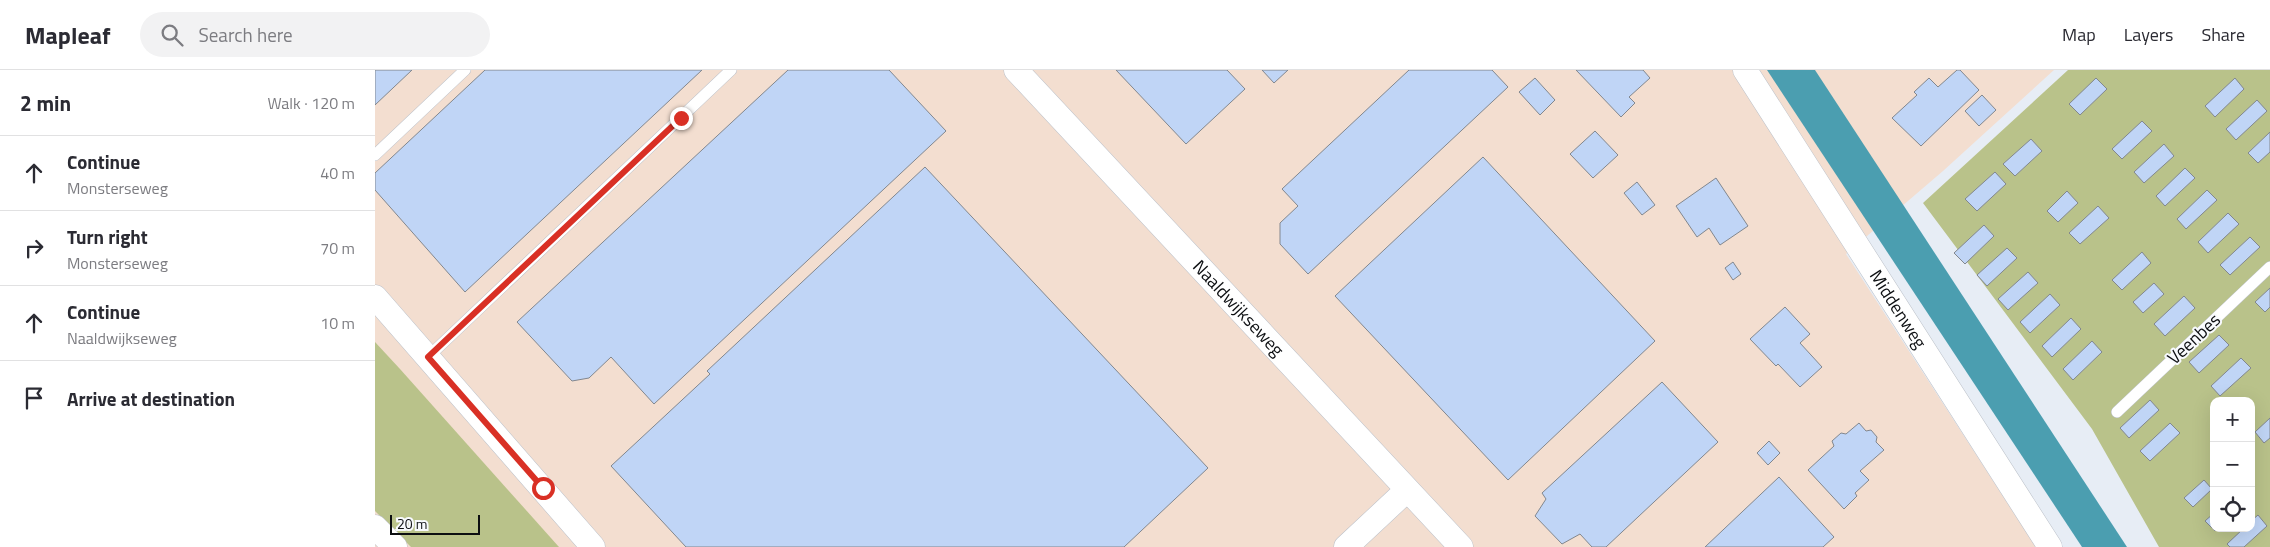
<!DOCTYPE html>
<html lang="en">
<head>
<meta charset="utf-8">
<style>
	body { margin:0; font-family:"Titillium Web",sans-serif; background:#f2f2f3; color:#2b2b33 }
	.controls { position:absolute; right:15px; bottom:15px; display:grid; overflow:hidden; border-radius:10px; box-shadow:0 5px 20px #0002 }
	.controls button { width:45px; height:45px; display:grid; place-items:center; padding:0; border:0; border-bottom:1px solid #e1e1e2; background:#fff; color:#2b2b33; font:25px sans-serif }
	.scale { position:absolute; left:15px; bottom:12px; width:90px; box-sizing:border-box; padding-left:5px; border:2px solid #0c0e11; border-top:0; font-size:14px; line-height:18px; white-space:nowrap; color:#0c0e11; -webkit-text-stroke:4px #f8fafd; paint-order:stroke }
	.stop { position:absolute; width:15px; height:15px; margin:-11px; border:4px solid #d93025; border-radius:50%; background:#fff }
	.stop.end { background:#d93025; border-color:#fff; box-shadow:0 1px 5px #0008 }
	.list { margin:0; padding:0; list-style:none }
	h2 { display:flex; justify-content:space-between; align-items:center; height:65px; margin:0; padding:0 20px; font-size:21px }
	h2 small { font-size:16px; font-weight:400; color:#7c7c81 }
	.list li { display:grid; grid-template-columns:32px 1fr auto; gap:15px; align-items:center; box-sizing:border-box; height:75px; padding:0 20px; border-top:1px solid #e1e1e2 }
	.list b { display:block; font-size:19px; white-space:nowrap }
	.list p { margin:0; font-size:16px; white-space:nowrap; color:#7c7c81 }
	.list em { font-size:16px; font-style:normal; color:#7c7c81 }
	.icon { flex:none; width:28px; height:28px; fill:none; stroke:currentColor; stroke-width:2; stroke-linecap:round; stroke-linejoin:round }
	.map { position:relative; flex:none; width:1895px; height:477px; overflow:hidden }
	header { display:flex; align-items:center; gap:30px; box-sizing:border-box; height:70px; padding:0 25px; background:#fff; border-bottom:1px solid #e1e1e2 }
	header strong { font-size:24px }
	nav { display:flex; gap:28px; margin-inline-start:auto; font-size:18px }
	.search { width:350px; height:45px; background:#f2f2f3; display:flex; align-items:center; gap:12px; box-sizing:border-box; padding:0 18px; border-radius:28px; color:#7c7c81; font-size:19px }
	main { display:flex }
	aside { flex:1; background:#fff }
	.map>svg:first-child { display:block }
	.industrial { fill:#f3ded0 }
	.green { fill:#b9c28a; fill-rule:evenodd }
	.water { fill:#4b9eb0 }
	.building { fill:#c0d5f6; stroke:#82878e }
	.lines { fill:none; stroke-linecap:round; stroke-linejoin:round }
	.lane-casing { stroke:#bcc1c9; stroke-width:12 }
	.street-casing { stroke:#bcc1c9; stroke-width:25 }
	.lane { stroke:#fff; stroke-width:11 }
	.street { stroke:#fff; stroke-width:24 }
	.route { stroke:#d93025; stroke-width:6 }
	.labels { text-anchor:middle; stroke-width:4; stroke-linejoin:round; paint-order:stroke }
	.street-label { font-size:18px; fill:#0c0e11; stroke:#f8fafd }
</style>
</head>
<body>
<header>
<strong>Mapleaf</strong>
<div class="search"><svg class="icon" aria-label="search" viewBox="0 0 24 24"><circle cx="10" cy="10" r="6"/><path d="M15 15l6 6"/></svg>Search here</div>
<nav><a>Map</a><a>Layers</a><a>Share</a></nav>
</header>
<main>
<aside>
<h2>2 min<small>Walk · 120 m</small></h2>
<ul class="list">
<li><svg class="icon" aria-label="ahead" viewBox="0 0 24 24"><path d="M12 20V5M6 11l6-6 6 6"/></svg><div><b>Continue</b><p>Monsterseweg</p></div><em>40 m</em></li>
<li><svg class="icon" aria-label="right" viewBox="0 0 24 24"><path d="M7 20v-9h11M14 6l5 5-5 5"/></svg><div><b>Turn right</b><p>Monsterseweg</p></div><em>70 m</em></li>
<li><svg class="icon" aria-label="ahead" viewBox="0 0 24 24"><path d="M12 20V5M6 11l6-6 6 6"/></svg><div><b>Continue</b><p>Naaldwijkseweg</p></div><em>10 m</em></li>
<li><svg class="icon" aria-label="arrive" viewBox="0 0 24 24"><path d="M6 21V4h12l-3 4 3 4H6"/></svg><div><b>Arrive at destination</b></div></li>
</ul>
</aside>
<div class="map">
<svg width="1895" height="477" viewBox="0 0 1895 477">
	<rect width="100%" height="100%" fill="#e7edf5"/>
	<path class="industrial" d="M0,0H1679L1568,101L1471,184L1661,477H0Z"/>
	<g class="green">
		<path d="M1693,0H1895V477H1784L1717,359L1548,133ZM1839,331H1876V458H1839Z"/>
		<path d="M0,272L25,299L184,477H36L0,441Z"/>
	</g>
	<path class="water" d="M1392,0H1440L1752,477H1707Z"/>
	<g class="building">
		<path d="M0,0H37L0,35Z"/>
		<path d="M110,0H327L90,222L0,120V103Z"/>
		<path d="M413,0H514L571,61L279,334L236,287L214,308L197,311L142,252Z"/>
		<path d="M741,0H852L870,19L811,74Z"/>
		<path d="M887,0H913L899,13Z"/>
		<path d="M1034,0H1117L1133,17L933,204L905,174V153L923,136L907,119Z"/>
		<path d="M1201,0H1268L1275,8L1254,27L1260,33L1246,47Z"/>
		<path d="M1582,0H1585L1604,20L1546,76L1517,48L1542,25L1539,22L1554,8L1563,17Z"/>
		<path d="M1160,8L1180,30L1165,45L1144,22Z"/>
		<path d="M1721,8L1732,19L1705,45L1694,34Z"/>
		<path d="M1860,8L1869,19L1840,47L1830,36Z"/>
		<path d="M1607,25L1621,40L1604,56L1590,41Z"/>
		<path d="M1882,30L1892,41L1861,70L1851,59Z"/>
		<path d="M1767,51L1777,61L1747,89L1737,79Z"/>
		<path d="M1220,61L1243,85L1218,108L1195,84Z"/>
		<path d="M1895,62V82L1883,93L1873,83Z"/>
		<path d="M1656,69L1667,81L1640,106L1628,94Z"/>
		<path d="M1789,74L1799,86L1769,113L1759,102Z"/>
		<path d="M1108,87L1280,271L1133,410L960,226Z"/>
		<path d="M550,97L833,398L749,477H311L236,396L335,304L332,301Z"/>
		<path d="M1810,98L1820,108L1790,136L1781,126Z"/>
		<path d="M1620,102L1631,114L1602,141L1590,129Z"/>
		<path d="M1341,108L1373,156L1345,175L1334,158L1322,167L1301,136Z"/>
		<path d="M1262,112L1280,135L1267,145L1249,123Z"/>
		<path d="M1832,120L1842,130L1811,159L1802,149Z"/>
		<path d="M1692,121L1703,133L1683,152L1672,141Z"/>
		<path d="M1723,136L1734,148L1705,174L1694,163Z"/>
		<path d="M1853,143L1864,154L1833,183L1823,172Z"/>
		<path d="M1609,155L1619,166L1590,194L1579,183Z"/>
		<path d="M1875,167L1885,177L1855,205L1845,195Z"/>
		<path d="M1632,178L1642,188L1612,216L1602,205Z"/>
		<path d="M1767,182L1776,193L1747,220L1737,210Z"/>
		<path d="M1358,192L1366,204L1358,210L1350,198Z"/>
		<path d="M1653,202L1663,213L1633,240L1623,229Z"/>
		<path d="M1779,213L1789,224L1768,243L1758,232Z"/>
		<path d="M1895,218V237L1890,242L1880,232Z"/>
		<path d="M1675,224L1685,235L1655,263L1645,252Z"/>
		<path d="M1809,226L1820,238L1790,266L1779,254Z"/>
		<path d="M1410,237L1435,264L1425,273L1447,297L1425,317L1403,294L1401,296L1375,269Z"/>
		<path d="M1696,248L1706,259L1677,287L1667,276Z"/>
		<path d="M1844,265L1854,275L1824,303L1814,292Z"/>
		<path d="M1717,271L1727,282L1698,310L1688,299Z"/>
		<path d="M1866,288L1876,298L1845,326L1836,316Z"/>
		<path d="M1287,312L1343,372L1231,477H1217L1205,464L1187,474L1160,446L1171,429L1167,423Z"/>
		<path d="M1775,330L1784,340L1754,368L1745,358Z"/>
		<path d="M1895,348V368L1889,373L1880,362Z"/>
		<path d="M1484,353L1491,361L1496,360L1502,367L1501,372L1509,380L1485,401L1494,410L1480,423L1482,426L1469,439L1433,400L1459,376L1457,371L1466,363L1471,364Z"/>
		<path d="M1795,353L1805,363L1775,391L1765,381Z"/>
		<path d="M1394,371L1405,383L1393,395L1382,383Z"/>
		<path d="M1404,407L1459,467L1448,477H1330Z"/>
		<path d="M1829,410L1837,419L1818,437L1809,428Z"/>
		<path d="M1839,443V458H1843L1840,461L1830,451Z"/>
		<path d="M1883,445L1892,456L1869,477H1855L1852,474L1869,458H1876V451Z"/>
	</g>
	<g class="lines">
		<g class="lane-casing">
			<g id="lane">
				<path d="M0,85L90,0"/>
				<path d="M53,287L356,0"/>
				<path d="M1742,342L1895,197"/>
			</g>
		</g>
		<g class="street-casing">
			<g id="street">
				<path id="s1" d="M641,0L1086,477"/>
				<path id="s2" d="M1370,0L1675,477"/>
				<path d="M0,227L218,477"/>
				<path d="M0,457L20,477"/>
				<path d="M971,477L1032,420"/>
			</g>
		</g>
		<use href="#lane" class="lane"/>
		<use href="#street" class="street"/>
	</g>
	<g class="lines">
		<path class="route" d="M168,418L53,287L306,48"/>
	</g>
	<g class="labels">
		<g class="street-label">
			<text dy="6" stroke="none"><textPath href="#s1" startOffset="326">Naaldwijkseweg</textPath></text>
			<text dy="6" stroke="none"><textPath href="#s2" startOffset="284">Middenweg</textPath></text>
			<text transform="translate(1819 269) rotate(-43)" y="6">Veenbes</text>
		</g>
	</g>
</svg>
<div class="controls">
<button>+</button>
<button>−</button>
<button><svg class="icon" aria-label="locate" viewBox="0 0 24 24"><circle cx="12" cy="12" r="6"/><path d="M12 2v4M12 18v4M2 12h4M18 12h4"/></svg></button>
</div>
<div class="scale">20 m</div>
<div class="stop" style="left:168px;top:418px"></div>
<div class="stop end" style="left:306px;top:48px"></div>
</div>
</main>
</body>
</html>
